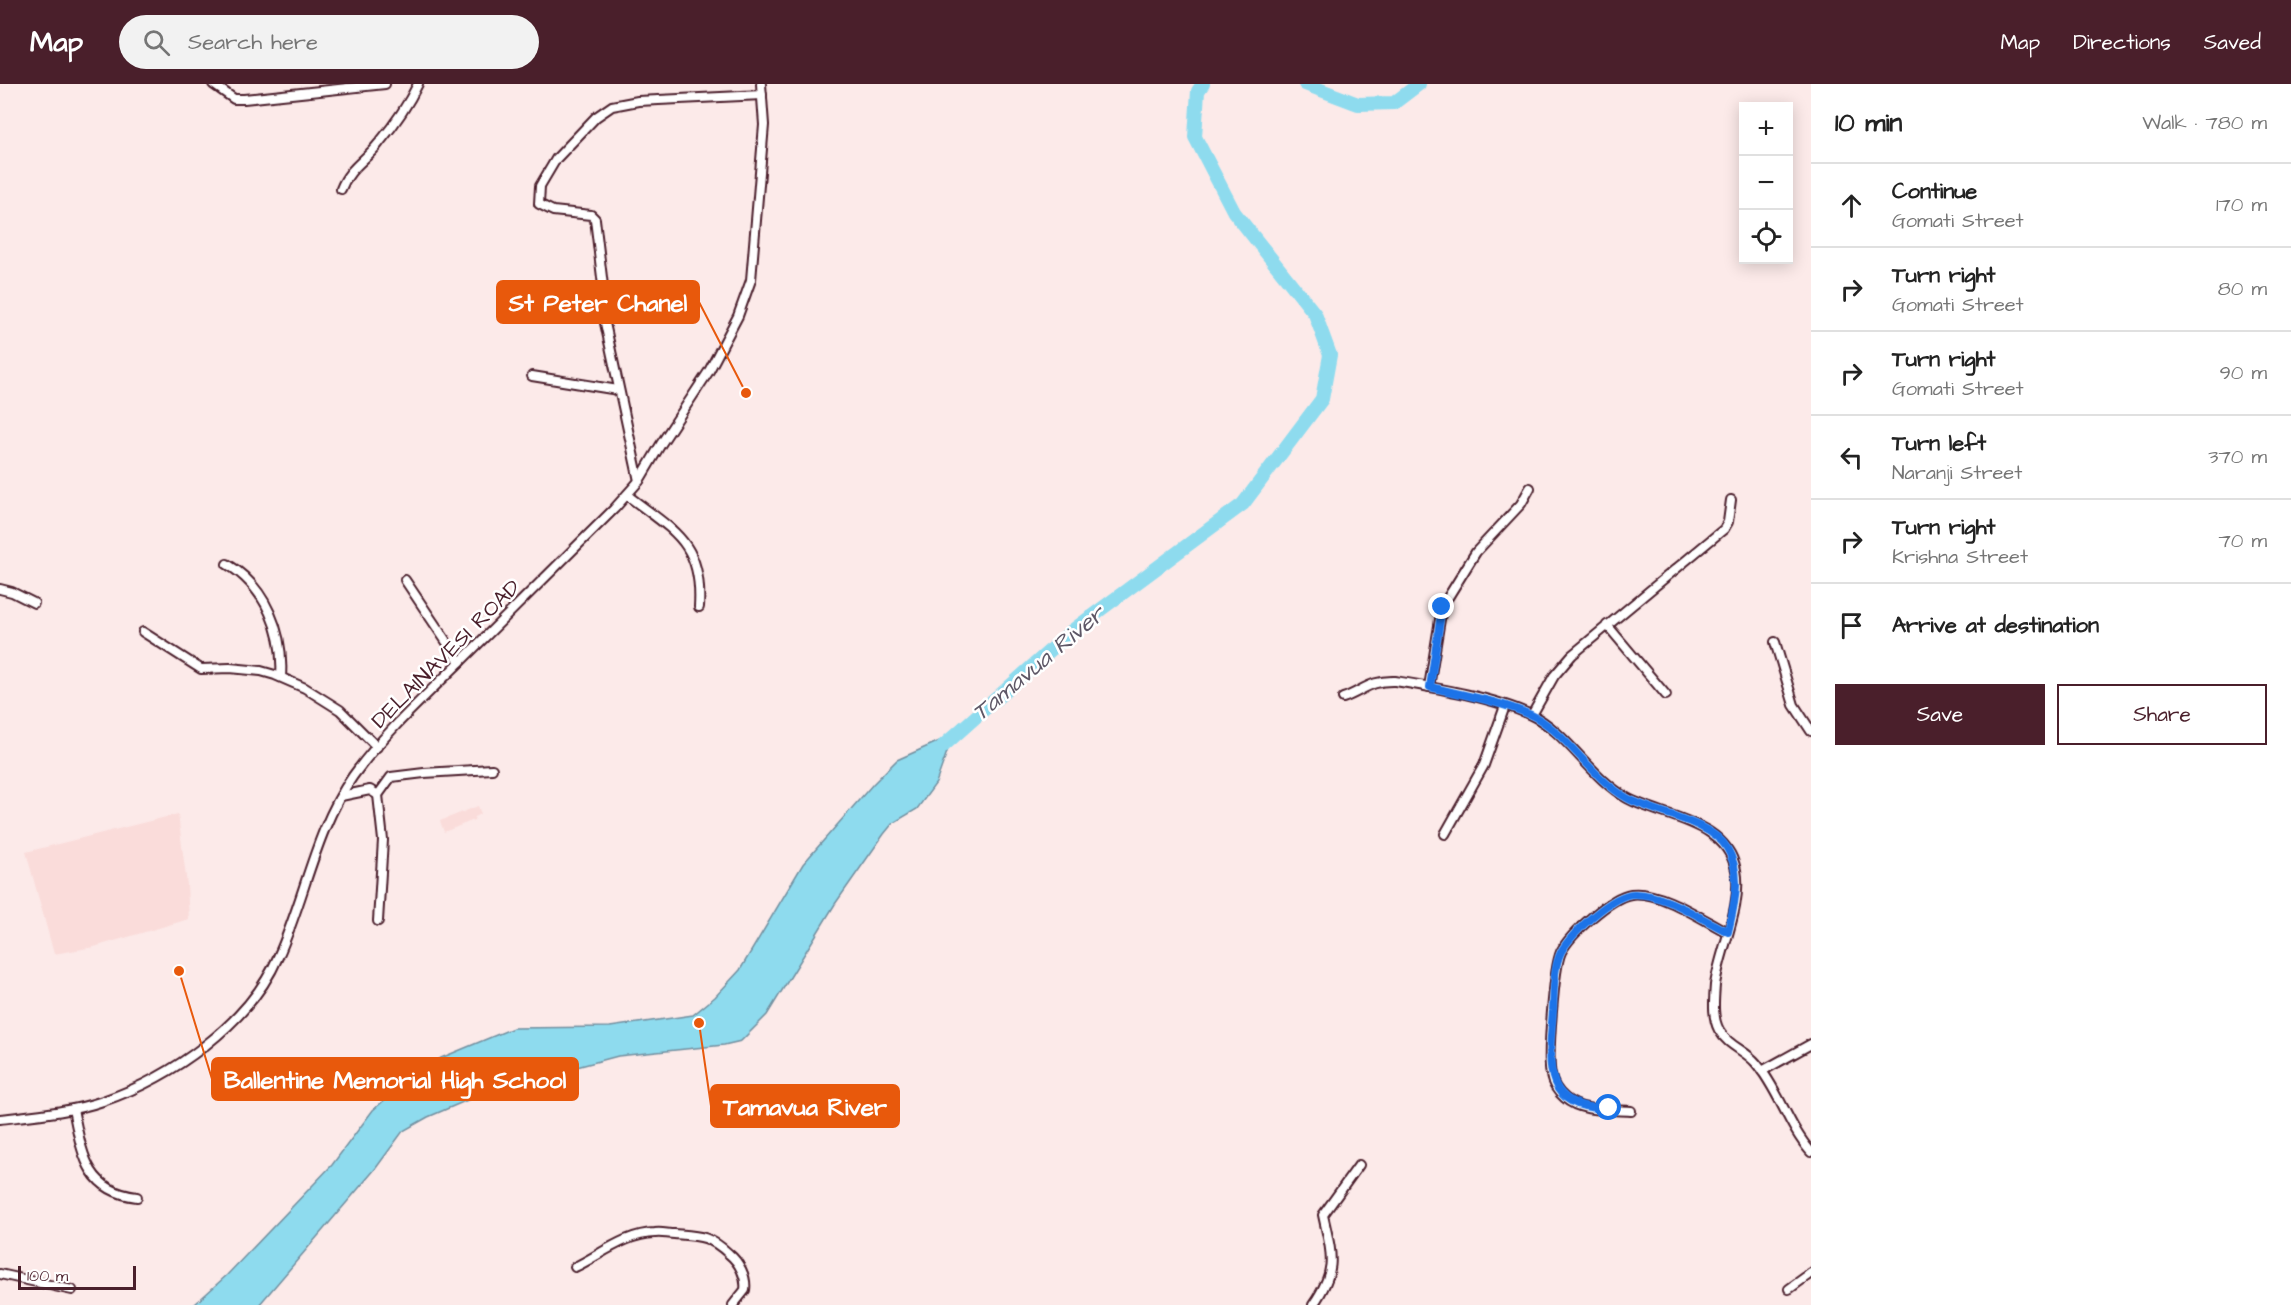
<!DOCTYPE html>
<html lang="en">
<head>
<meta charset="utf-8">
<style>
	body { margin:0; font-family:"Architects Daughter",sans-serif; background:#f2f2f2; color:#222 }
	.controls { position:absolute; right:18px; top:18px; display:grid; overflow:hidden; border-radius:0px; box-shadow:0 3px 15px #0003 }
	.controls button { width:54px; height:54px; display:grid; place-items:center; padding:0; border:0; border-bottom:2px solid #e0e0e0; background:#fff; color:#222; font:30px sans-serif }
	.scale { position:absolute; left:18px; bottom:15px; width:118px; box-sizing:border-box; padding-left:6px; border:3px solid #4a1f2b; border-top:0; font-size:16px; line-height:21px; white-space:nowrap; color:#4a1f2b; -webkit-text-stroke:4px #fff; paint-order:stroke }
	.stop { position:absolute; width:18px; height:18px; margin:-14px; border:4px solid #1a73e8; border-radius:50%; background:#fff }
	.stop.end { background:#1a73e8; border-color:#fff; box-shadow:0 2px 6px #0008 }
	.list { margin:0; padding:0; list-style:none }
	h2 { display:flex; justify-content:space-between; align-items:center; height:78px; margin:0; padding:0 24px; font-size:26px }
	h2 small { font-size:20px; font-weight:400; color:#767676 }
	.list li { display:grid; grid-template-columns:39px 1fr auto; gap:18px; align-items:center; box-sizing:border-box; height:84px; padding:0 24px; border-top:2px solid #e0e0e0 }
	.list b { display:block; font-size:22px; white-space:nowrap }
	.list p { margin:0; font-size:20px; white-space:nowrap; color:#767676 }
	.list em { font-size:20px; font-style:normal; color:#767676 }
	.actions { display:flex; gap:12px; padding:18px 24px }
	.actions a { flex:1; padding:14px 0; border:2px solid #4a1f2b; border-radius:0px; text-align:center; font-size:21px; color:#4a1f2b }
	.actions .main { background:#4a1f2b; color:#fff }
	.icon { flex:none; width:33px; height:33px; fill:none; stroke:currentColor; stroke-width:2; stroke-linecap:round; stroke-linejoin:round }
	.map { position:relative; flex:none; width:1811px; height:1221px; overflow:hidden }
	header { display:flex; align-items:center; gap:36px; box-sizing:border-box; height:84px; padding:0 30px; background:#4a1f2b; color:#fff }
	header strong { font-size:28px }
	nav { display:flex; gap:33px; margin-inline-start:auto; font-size:21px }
	.search { width:420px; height:54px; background:#f2f2f2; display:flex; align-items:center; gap:15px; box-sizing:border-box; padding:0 21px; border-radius:33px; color:#767676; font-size:22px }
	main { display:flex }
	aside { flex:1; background:#fff }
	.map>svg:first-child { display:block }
	.built { fill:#fadcda }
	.water { fill:#8edbee; stroke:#7390a0; stroke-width:1.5 }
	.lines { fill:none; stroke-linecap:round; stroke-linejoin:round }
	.river { stroke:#8edbee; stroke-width:14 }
	.street-casing { stroke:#4a1f2b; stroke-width:12 }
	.street { stroke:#fff; stroke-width:8 }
	.route { stroke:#1a73e8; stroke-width:8 }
	.labels { text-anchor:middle; stroke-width:5; stroke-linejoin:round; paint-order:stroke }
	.street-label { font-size:22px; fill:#4a1f2b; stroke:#fff }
	.water-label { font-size:24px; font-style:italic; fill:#5e5766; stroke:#fff }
	.leader { fill:none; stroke:#e8590c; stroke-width:2 }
	.callout-dot { fill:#e8590c; stroke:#fff; stroke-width:2 }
	.callout { fill:#e8590c; stroke:#e8590c; stroke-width:2 }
	.callout-label { font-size:24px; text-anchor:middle; font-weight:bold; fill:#fff }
</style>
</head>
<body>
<header>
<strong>Map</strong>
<div class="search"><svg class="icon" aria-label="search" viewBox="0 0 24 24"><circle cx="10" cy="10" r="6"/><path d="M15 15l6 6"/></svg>Search here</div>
<nav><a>Map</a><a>Directions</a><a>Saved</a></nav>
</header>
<main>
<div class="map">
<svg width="1811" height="1221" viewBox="0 0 1811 1221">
	<rect width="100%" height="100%" fill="#fceae9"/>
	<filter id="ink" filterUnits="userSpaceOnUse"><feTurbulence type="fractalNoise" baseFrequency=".0167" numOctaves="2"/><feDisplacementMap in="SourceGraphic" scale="12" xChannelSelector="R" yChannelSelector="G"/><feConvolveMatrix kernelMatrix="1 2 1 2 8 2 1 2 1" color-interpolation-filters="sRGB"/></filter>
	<g filter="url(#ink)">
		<g class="built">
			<path d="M478,722L481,730L475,733L474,736L444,748L440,737Z"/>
			<path d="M178,730L187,801L189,835L94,863L54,870L26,768Z"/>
		</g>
		<path class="water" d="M953,651L936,699L917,725L893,739L884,750L835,820L767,931L741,957L724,961L618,972L491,1006L428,1033L403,1047L376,1084L259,1221H194L227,1191L332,1081L373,1026L410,994L441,974L513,944L610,943L693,931L715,913L740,886L803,780L873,700L897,676Z"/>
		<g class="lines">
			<g class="river">
				<path d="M1305,0L1358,20L1394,19L1419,0"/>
				<path d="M942,663L1073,546L1243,420L1322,315L1330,271L1315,230L1234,128L1195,53L1198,7L1203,0"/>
			</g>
			<g class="street-casing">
				<g id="street">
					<path d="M213,0L234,15H244L385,0"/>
					<path d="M341,105C349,84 366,76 379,59C394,41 408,21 418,0"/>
					<path d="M532,292L618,306"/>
					<path d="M639,397L605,239L606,227L595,135L591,131L553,127L539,120L540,102L556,75L596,33L612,22L638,17L762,11"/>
					<path d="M627,411C673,447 703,458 699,523"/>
					<path d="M227,480C266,503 284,549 281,593"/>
					<path d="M405,496L460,578"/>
					<path d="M0,505L12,508L34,519"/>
					<path d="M1607,541L1666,611"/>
					<path d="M143,548L201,585L230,584L261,587L275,591L305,604L340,626L377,663"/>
					<path d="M1775,558L1794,621L1811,647"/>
					<path d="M1429,603L1442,523L1476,468L1521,420L1530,404"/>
					<path d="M1343,614C1363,607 1370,596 1395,597C1437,604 1493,613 1531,631C1566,647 1591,694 1627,714C1664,734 1726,736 1736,786C1743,822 1720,865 1715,901C1714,916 1712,933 1719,946C1728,962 1745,966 1756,979C1779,1006 1788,1042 1811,1068"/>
					<path d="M1532,631L1554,592L1572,571L1724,445L1728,438L1731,416"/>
					<path d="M378,711L383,756L378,837"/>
					<path d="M341,712L370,706L378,711L391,693L424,689L492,685"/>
					<path d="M1445,750L1484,681L1505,622"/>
					<path d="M1762,987L1811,960"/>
					<path d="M73,1025C82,1067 85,1107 137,1113"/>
					<path d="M1631,1027C1610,1025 1582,1029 1565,1014C1558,1008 1552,999 1551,991C1547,974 1554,883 1561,868C1570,850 1611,813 1631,810C1660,806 1702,835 1727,848"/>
					<path d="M0,1035C34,1031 71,1028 103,1017C171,994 249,940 278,873C305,814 315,746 353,692C382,652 420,617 456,582C508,530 562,477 614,425L639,397L661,360L709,287L738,232L751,196L764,41L761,0"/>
					<path d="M575,1183C600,1171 627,1149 655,1149C662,1148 668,1150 674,1150C699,1152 709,1151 729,1170C739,1178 747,1193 745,1206L733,1221"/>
					<path d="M0,1190L72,1206"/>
					<path d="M1789,1205L1811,1189"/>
					<path d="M1313,1221C1338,1185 1332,1172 1323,1131L1359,1081"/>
				</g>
			</g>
			<use href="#street" class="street"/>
		</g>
	</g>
	<g class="lines" filter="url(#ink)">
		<path class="route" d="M1442,523L1430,603C1463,611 1499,617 1531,631C1565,646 1591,694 1627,714C1654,729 1711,737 1727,764C1743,791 1734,821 1728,848C1699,834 1668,811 1635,810C1614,809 1570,850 1561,868C1553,884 1554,909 1553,927C1549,977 1540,1027 1609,1024"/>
	</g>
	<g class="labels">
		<g class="street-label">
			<text transform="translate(445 569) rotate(-45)" y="8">DELAINAVESI ROAD</text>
		</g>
		<g class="water-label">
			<text transform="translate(1038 579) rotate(-40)" y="8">Tamavua River</text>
		</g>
	</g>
	<path class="leader" d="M746 309L699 218M179 887L212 995M699 939L711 1022"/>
	<g class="callout-dot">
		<circle cx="746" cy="309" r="6"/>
		<circle cx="179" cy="887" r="6"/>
		<circle cx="699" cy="939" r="6"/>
	</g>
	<g class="callout">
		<rect x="497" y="197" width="202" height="42" rx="6"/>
		<rect x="212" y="974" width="366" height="42" rx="6"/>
		<rect x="711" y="1001" width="188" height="42" rx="6"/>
	</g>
	<g class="callout-label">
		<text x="598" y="227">St Peter Chanel</text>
		<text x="395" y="1004">Ballentine Memorial High School</text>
		<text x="805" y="1031">Tamavua River</text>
	</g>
</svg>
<div class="controls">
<button>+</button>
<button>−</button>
<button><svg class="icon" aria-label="locate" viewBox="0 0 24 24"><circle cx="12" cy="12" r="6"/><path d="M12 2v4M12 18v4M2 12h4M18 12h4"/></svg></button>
</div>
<div class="scale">100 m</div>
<div class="stop" style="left:1609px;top:1024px"></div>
<div class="stop end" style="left:1442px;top:523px"></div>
</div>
<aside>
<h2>10 min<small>Walk · 780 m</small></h2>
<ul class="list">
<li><svg class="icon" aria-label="ahead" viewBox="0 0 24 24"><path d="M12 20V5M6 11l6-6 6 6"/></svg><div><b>Continue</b><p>Gomati Street</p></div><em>170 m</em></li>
<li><svg class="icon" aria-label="right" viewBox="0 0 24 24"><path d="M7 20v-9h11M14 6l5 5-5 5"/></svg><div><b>Turn right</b><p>Gomati Street</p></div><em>80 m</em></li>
<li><svg class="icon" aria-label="right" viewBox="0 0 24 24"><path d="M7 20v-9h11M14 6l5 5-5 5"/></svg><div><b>Turn right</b><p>Gomati Street</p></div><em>90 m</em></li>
<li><svg class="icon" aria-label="left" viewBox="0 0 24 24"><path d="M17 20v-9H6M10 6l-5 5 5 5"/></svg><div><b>Turn left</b><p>Naranji Street</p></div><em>370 m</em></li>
<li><svg class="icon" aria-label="right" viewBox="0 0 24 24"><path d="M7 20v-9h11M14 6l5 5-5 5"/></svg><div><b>Turn right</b><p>Krishna Street</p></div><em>70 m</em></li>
<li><svg class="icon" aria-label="arrive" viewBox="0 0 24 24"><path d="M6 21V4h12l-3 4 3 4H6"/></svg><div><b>Arrive at destination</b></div></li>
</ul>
<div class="actions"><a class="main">Save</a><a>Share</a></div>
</aside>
</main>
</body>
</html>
